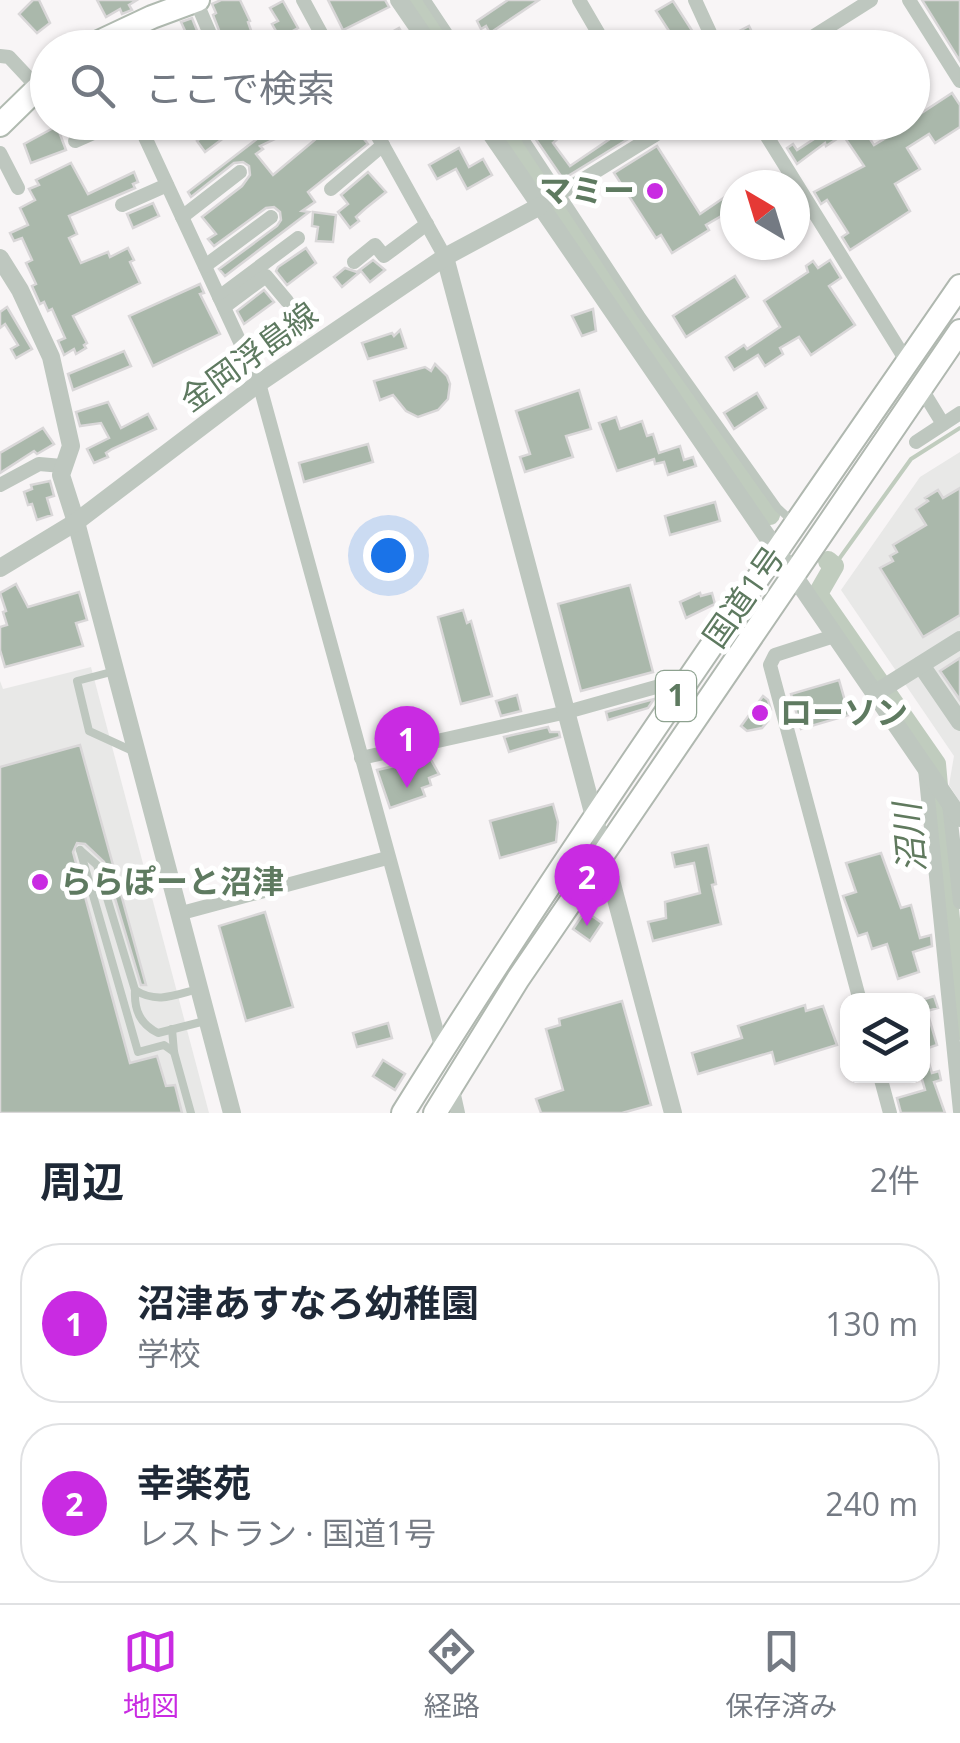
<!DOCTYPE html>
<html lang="ja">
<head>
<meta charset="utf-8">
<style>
	body { margin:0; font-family:"Open Sans","Noto Sans JP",sans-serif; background:#f2f2f3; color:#1f2937 }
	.controls { position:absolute; right:30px; bottom:30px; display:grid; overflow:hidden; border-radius:20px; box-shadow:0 2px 8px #0004 }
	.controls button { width:90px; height:90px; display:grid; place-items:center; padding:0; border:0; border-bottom:2px solid #e0e1e3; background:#fff; color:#1f2937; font:50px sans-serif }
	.compass { position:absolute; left:720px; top:170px; width:90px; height:90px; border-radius:50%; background:#fff; box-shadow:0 2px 8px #0004; rotate:322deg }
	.you { position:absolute; left:388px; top:555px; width:35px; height:35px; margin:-25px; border:8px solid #fff; border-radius:50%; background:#1a73e8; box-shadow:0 0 0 15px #1a73e833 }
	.badge { display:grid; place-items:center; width:65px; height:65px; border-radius:50%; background:#c92be2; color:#fff; font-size:32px; font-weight:700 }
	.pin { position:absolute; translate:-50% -82px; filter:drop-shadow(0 2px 5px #0008) }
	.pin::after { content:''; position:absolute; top:52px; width:35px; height:30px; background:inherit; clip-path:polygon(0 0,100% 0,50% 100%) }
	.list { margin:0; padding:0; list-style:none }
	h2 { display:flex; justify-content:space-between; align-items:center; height:130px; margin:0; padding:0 40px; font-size:42px }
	h2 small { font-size:32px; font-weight:400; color:#747a83 }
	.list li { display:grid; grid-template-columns:65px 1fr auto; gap:30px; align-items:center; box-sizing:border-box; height:160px; margin:0 20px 20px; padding:0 20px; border:2px solid #e0e1e3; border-radius:40px }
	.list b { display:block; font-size:38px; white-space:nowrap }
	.list p { margin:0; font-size:32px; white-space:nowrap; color:#747a83 }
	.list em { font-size:32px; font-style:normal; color:#747a83 }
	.icon { flex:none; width:55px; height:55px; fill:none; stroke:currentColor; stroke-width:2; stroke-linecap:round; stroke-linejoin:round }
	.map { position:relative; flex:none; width:960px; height:1113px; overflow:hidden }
	.search { position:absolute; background:#fff; box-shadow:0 2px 8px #0004; left:30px; right:30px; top:30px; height:110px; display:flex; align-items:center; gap:25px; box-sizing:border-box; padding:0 35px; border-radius:55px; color:#747a83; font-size:38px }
	.sheet { height:490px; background:#fff }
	nav { display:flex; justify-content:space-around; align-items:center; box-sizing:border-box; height:140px; border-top:2px solid #e0e1e3; background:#fff; font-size:28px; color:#747a83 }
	nav a { display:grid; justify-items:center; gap:5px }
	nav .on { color:#c92be2 }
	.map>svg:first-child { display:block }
	.built { fill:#e8e8e7 }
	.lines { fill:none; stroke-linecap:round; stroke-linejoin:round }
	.stream { stroke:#c0ccbe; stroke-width:4 }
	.river { stroke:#c0ccbe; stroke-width:20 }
	.building { fill:#aab8ab; stroke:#d9d7d8; stroke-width:2.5 }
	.primary-casing { stroke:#b0bab0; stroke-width:26 }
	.trunk-casing { stroke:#b0b8b0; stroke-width:26 }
	.service { stroke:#bec7bf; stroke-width:8 }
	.minor { stroke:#bec7bf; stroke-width:14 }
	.tertiary { stroke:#bec7bf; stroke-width:18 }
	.primary { stroke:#fff; stroke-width:22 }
	.trunk { stroke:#fff; stroke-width:22 }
	.poi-dot { fill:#c92be2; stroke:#fff; stroke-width:4 }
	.labels { text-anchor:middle; stroke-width:10; stroke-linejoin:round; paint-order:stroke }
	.shield { fill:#fff; stroke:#8ea290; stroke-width:2.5 }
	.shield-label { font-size:30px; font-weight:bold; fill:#5e7a60 }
	.poi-label { font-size:32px; font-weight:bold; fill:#5e7a60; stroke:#fff; text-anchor:start }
	.street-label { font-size:32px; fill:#5e7a60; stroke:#fff }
	.water-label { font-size:35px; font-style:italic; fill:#607a5e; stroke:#fff }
</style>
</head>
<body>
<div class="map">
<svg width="960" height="1113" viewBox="0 0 960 1113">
	<rect width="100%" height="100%" fill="#f8f5f6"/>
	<g class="built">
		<path d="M960,452V802L949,785L954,756L841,590L920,477Z"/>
		<path d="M91,667L209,1113H0V681L3,689Z"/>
	</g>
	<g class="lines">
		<path class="stream" d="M834,566L911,459L960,428"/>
		<g class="river">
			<path d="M413,0L446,48"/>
			<path d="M497,122L770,515"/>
			<path d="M828,561L834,566L819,592L820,597L936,764L960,1030"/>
		</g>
	</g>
	<g class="building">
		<path d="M33,0H39L50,23L37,33L19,14Z"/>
		<path d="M97,0H137L129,5L132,10L122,14L120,9L106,17Z"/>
		<path d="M221,0H240L250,21L248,22L252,33L235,41L238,48H226L213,15L216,13L212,4Z"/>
		<path d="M328,0H385L389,7L343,30Z"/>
		<path d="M508,0H539L490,33L486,26L481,29L477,21Z"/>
		<path d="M922,0H960V61Z"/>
		<path d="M283,1L298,28L280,38L272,24L278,21L270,8Z"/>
		<path d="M673,1L700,43L693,48H645L669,31L656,11Z"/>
		<path d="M192,18L204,48H193L181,22Z"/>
		<path d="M749,26L760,48H727L724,39Z"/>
		<path d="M399,28L405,38L388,48H364Z"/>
		<path d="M952,93L960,105V127L935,143L929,134L907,148L920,169L895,184L910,211L850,250L842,237L848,233L827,200L821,204L814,192L864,166L843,135L826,146L825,143L797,164L787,148L793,144L797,150L820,135L812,122H859L874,145L912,122L917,116Z"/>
		<path d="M220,122H245L205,152L197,141Z"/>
		<path d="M279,122H293L296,129L260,146L263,149L256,154L273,175L336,122H350L368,144L308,192L315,202L302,211L309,212L225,276L219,269L277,226L281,220L280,212L274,207L266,208L214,246L208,239L216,234L202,217L242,186L250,175L249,166L243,162L234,163L191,197L188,192Z"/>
		<path d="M524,122H576L553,143L570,166L617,134L610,122H630L638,133L563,179Z"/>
		<path d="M57,126L66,150L31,163L24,144Z"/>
		<path d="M657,146L700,214L735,190V208L706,225L709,230L672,253L661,235L656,238L614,173Z"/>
		<path d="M459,148L469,167L483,159L492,175L467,189L456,169L437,179L429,165Z"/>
		<path d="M71,163L88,194L134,172L138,182L133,184L135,188L69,216L77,234L69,238L81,263L108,252L110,257L128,248L134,260L130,262L140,283L73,316L87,343L84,345L86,348L76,354L74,349L64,355L58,341L65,338L52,309L48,311L44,302L40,304L32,286L36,284L26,263L32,260L22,238L14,241L10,233L28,225L20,208L35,200L29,189L39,185L36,180Z"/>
		<path d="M368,172L386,192L366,208L356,217L359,221L350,228L338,212L348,204L341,195Z"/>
		<path d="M153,203L159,216L133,228L127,214Z"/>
		<path d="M313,212L336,215L333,242L316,241L318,227L312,226Z"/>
		<path d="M306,248L316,263L287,285L276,271L278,267Z"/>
		<path d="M373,260L385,270L370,282L361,271L342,287L334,277L345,268L357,272Z"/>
		<path d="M830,260L841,278L829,286L855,325L811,355L799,337L780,348L783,354L765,366L758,355L734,370L726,357L744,345L747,349L780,327L764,301L808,272L806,266L813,261L818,268Z"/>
		<path d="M735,276L748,297L686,337L673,316Z"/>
		<path d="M200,284L204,293L200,294L220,334L153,366L129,316Z"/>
		<path d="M264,290L274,302L244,324L237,311Z"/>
		<path d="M7,307L32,349L16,358L11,349L18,345L5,324L0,328V312Z"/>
		<path d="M593,309L596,331L582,336L572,316Z"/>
		<path d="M400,330L406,348L368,359L362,343L392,333L394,336Z"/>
		<path d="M124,351L131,366L73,390L68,374Z"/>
		<path d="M435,364L447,376L450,384L448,399L438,410L418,417L406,411L393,395L380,400L374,381L425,367L431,371Z"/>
		<path d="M579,390L591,429L566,436L573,457L525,472L520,457L530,454L516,411Z"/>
		<path d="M757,393L766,408L734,429L724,413Z"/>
		<path d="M108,402L121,428L148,414L156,429L112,449L106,453L108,457L94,463L87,449L109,438L101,423L80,426L76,412Z"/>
		<path d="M616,417L620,429L642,421L647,436L653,434L659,453L680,446L684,460L693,457L696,466L668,475L664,462L655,464L654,459L617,471L599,423Z"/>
		<path d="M43,428L54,444L37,454L34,451L0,473V453Z"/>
		<path d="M368,444L373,462L304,482L299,463Z"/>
		<path d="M50,481L54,496L47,498L52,515L37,520L32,504L28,505L24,492L32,489L31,485Z"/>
		<path d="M960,488V615L923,637L880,568L893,561L890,556L897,552L893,545L926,525L916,509L928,501L925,498L938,490L943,498Z"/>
		<path d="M715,502L720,521L670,535L665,516Z"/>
		<path d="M16,584L28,607L79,592L87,620L76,623L83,646L5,667L0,650V627L7,625L3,612L6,611L0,593Z"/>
		<path d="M630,585L653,672L581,691L558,604Z"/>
		<path d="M700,593L701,596L712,593L715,604L686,618L680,602Z"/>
		<path d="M463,610L467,623L471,621L492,696L461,704L438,617Z"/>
		<path d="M960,658V700L940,671Z"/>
		<path d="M839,680L849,715L801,729L791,694Z"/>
		<path d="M517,695L521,711L501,716L496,701Z"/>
		<path d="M763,696L768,700L771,710L765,718L768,721L762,728L747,731L741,726Z"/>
		<path d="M654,699L648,708L608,720L606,712Z"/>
		<path d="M548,727L550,732H559L560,737L509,752L504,737Z"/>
		<path d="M80,745L146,985H141L104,862L85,844L77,843L73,852L130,1063L157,1056L166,1086L175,1085L182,1113H0V767Z"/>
		<path d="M430,758L439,774L429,778L431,785L422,788L425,796L390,808L377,770Z"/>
		<path d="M553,804L558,822L556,842L500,858L490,821Z"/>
		<path d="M708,845L716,884L712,885L721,924L653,941L648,922L666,918L665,902L700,893L694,863L675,867L672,853Z"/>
		<path d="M881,853L901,908L911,905L920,938L931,935L932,946L913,952L919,972L898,979L887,944L872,949L867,933L858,936L843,896L856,892L846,863Z"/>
		<path d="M585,911L602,923L590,941L573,929Z"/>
		<path d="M265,912L293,1007L246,1021L219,926Z"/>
		<path d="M934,996L938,1008L927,1011L937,1045L925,1049L932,1073L939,1071L941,1080L934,1082L945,1113H901L897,1098L925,1090L921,1076L922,1000Z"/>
		<path d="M622,1001L651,1105L622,1113H541L536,1099L563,1090L546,1029L560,1025L559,1019Z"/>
		<path d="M805,1005L806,1011L823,1006L837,1045L775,1064L772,1052L698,1074L692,1053L742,1038L738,1026Z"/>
		<path d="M388,1023L392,1038L357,1047L353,1033Z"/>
		<path d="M383,1060L405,1074L395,1090L373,1076Z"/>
	</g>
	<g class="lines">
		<g class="primary-casing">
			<g id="primary">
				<path d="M86,48L152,17L198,0"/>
				<path d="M0,125L48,78"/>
			</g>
		</g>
		<g class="trunk-casing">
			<g id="trunk">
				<path d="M403,1113C579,831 771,560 960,286"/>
				<path d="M435,1113L518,979L960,331"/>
			</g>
		</g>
		<g class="service">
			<path d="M427,0L459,48"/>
			<path d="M514,122L641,315L778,508L791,520"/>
			<path d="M115,671L77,681L89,731L135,752"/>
			<path d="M80,850L138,1052L164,1045L174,1052"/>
			<path d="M80,850L97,865L135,990C157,1004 175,995 198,989"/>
			<path d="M135,990C134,1010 140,1024 158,1033L205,1021"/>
			<path d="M172,1029L174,1052L191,1113"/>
		</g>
		<g class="minor">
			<path d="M303,0L329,48"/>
			<path d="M579,0L607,48"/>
			<path d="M695,0L717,48"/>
			<path d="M909,0L960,81"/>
			<path d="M196,1L216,48"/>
			<path d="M529,48L537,43"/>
			<path d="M795,48L871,0"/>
			<path d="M0,56L9,57L38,88"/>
			<path d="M138,122L259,383L442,1050"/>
			<path d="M370,122L445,257"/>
			<path d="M647,122L653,136"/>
			<path d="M758,122L907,362"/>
			<path d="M75,141L118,122"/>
			<path d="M0,153L18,188"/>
			<path d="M331,189L383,145"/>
			<path d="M122,205L167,185"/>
			<path d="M540,206L676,122"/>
			<path d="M182,217L240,172"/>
			<path d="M354,262L375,245L384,256L427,224"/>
			<path d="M205,266L271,217"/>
			<path d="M219,297L298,238"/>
			<path d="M224,307L266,276L287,301"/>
			<path d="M921,388L943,424"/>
			<path d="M916,442L960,413"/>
			<path d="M0,485L39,464L62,466"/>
			<path d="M834,636L775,655L770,665L860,1001"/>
			<path d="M361,758L567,712L688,678"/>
			<path d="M925,769L960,1111"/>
			<path d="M949,804L960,902"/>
			<path d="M178,914L387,858"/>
			<path d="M880,1076L890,1113"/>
			<path d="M452,1086L458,1113"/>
		</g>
		<g class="tertiary">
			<path d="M399,0L432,48"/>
			<path d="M483,122L960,818"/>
			<path d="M445,257L673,1113"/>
			<path d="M0,258L20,290L51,357L71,446L61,475L76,522L232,1113"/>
			<path d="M0,568L76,522L259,383L445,257L540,206"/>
			<path d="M921,665L960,722"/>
			<path d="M874,694L960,640"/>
		</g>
		<use href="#primary" class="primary"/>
		<use href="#trunk" class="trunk"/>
	</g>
	<g class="poi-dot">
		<circle cx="655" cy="191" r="10"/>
		<circle cx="760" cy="713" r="10"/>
		<circle cx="40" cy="882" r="10"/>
	</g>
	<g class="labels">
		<rect class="shield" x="656" y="671" width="40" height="50" rx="8"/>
		<g class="shield-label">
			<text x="676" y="706">1</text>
		</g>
		<g class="poi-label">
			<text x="635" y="202" text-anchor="end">マミー</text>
			<text x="780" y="724">ローソン</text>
			<text x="60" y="893">ららぽーと沼津</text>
		</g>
		<g class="street-label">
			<text transform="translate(249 357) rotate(-36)" y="11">金岡浮島線</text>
			<text transform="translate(744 597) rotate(-55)" y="11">国道1号</text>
		</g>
		<g class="water-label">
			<text transform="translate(910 838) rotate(-95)" y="12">沼川</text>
		</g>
	</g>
</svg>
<div class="controls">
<button><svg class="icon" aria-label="layers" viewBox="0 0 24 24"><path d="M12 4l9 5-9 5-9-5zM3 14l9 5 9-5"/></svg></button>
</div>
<svg class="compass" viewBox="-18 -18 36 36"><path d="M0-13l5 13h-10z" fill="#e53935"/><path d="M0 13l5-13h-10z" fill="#747a83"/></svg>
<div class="you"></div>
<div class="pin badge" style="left:407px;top:788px">1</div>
<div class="pin badge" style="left:587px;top:926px">2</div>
<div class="search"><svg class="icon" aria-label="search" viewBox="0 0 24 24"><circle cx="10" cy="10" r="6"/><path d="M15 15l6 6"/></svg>ここで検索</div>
</div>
<section class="sheet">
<h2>周辺<small>2件</small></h2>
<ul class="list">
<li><span class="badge">1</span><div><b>沼津あすなろ幼稚園</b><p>学校</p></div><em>130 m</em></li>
<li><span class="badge">2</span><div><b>幸楽苑</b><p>レストラン · 国道1号</p></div><em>240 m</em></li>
</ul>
</section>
<nav>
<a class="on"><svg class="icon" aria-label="map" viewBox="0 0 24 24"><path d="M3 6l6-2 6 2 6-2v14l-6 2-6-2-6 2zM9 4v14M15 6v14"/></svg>地図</a>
<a><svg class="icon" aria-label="directions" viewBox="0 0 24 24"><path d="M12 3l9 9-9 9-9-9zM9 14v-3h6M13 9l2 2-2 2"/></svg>経路</a>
<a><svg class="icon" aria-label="saved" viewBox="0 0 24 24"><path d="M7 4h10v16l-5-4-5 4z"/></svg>保存済み</a>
</nav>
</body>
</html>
